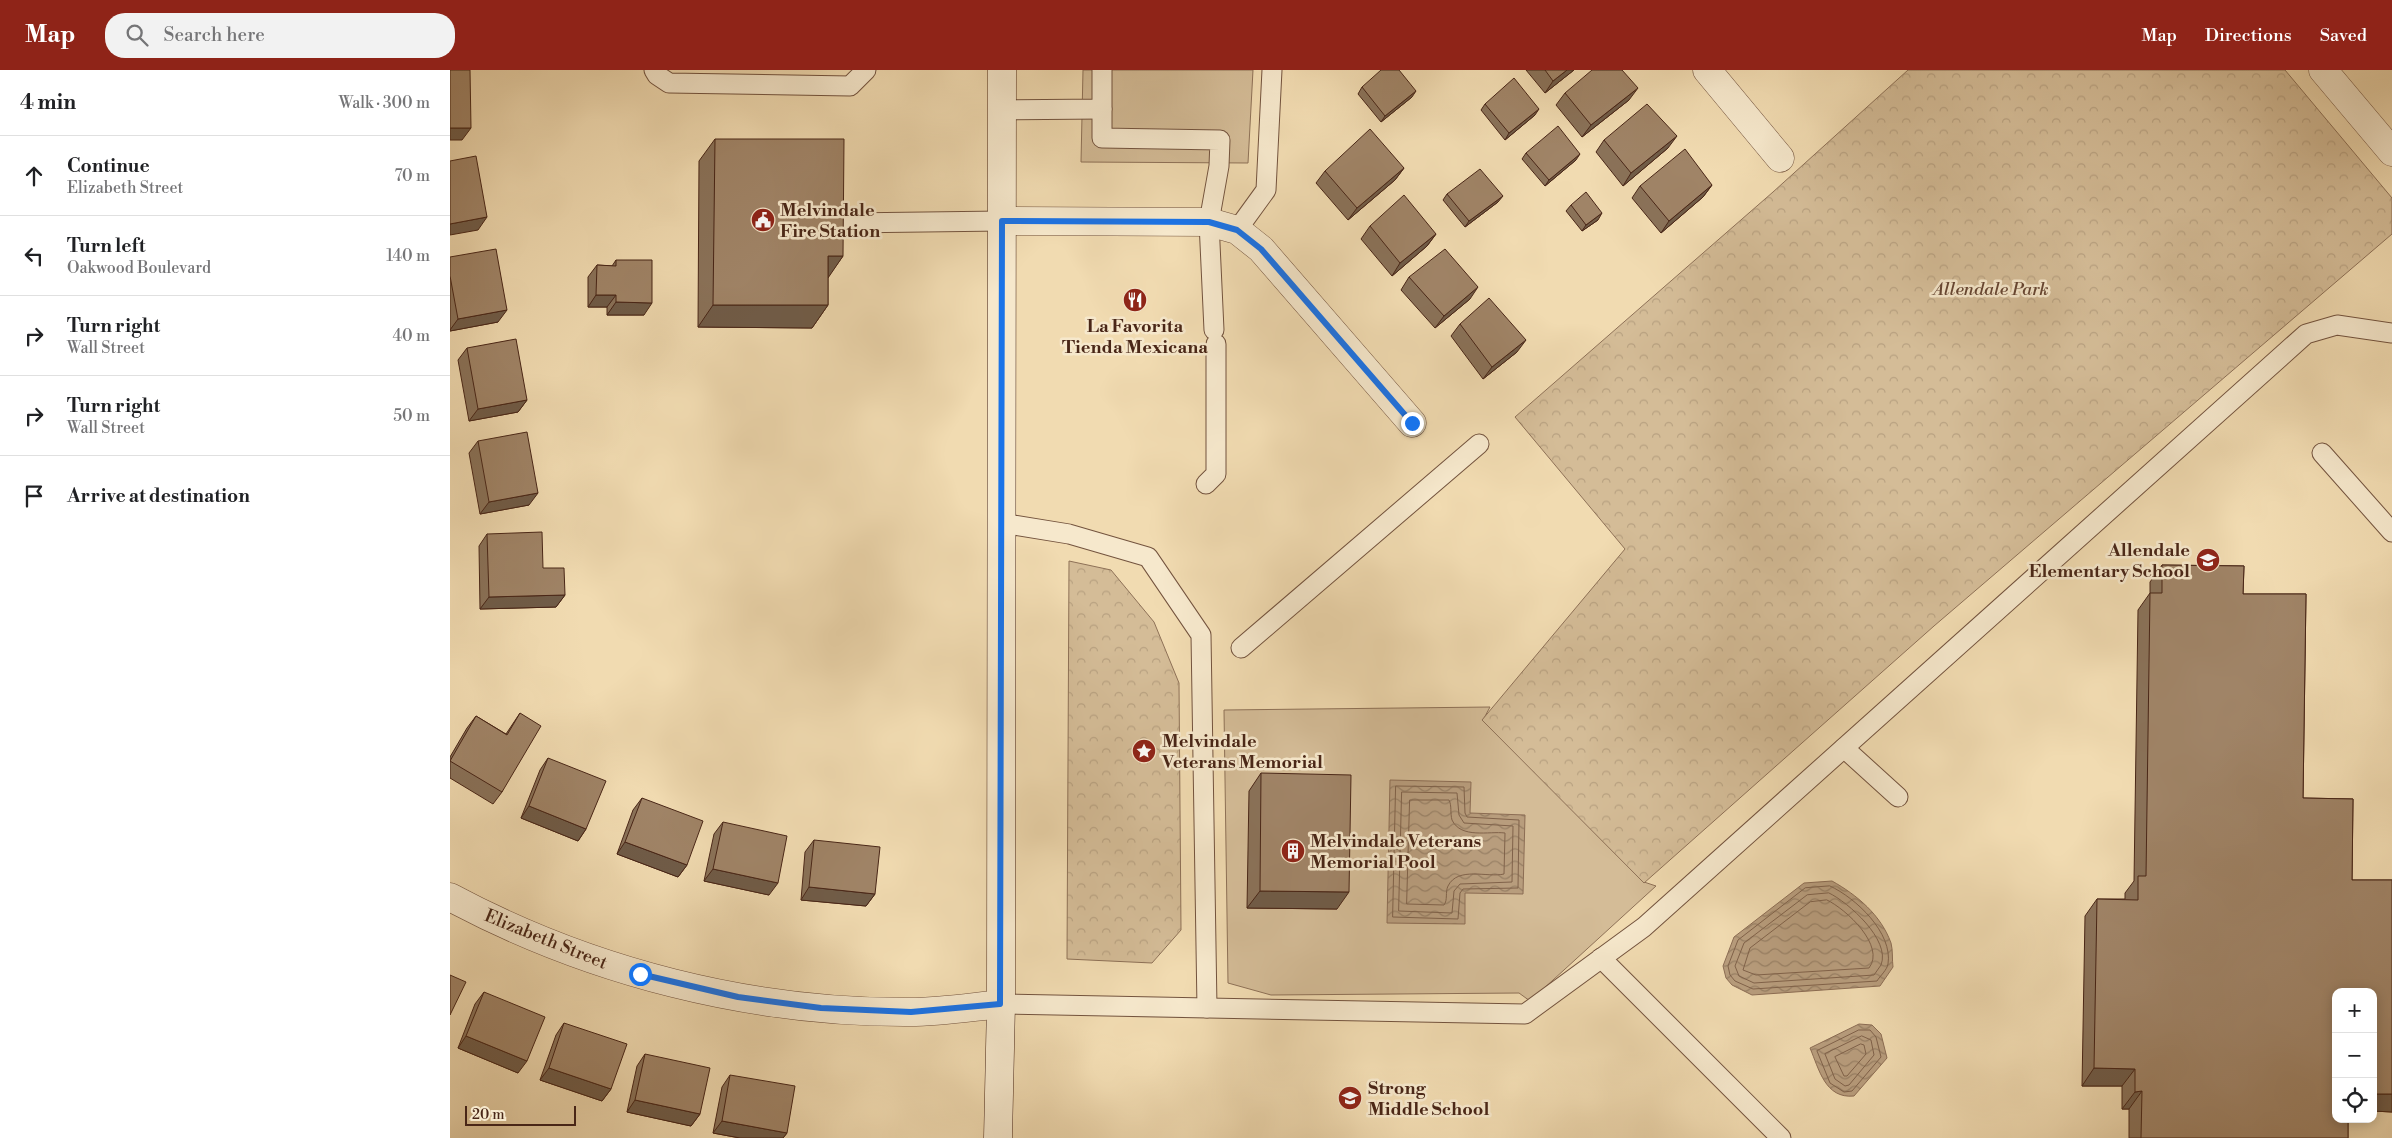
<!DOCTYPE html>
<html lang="en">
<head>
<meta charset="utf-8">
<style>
	body { margin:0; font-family:"Libre Bodoni",serif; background:#f2f2f2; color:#202124 }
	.controls { position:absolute; right:15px; bottom:15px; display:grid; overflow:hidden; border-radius:10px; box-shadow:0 2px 12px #0003 }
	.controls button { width:45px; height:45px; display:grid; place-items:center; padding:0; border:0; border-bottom:1px solid #e0e0e0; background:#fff; color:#202124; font:25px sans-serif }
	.scale { position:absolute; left:15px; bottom:12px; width:111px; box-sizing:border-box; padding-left:5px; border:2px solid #492617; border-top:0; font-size:14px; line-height:18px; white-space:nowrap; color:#492617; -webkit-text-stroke:4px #f6e8cc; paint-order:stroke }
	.stop { position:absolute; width:15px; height:15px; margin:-11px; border:4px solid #1a73e8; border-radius:50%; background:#fff }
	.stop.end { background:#1a73e8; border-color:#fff; box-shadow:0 1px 5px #0008 }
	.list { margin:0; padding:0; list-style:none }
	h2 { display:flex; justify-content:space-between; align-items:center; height:65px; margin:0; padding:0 20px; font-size:21px }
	h2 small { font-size:16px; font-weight:400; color:#757577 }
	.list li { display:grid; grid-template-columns:32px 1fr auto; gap:15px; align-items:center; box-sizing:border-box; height:80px; padding:0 20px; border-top:1px solid #e0e0e0 }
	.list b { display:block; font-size:19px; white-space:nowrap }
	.list p { margin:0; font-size:16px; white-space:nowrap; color:#757577 }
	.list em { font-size:16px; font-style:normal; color:#757577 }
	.icon { flex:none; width:28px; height:28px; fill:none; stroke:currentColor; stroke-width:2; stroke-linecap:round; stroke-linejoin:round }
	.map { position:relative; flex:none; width:1942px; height:1068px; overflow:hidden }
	header { display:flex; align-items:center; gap:30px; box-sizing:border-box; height:70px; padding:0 25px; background:#8f2418; color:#fff }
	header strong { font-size:24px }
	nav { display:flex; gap:28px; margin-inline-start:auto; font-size:18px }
	.search { width:350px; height:45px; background:#f2f2f2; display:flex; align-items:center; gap:12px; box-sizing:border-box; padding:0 18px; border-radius:20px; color:#757577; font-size:19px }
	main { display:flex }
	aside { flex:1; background:#fff }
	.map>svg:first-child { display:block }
	.green { fill:#d4bc97; stroke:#8e7157 }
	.park { fill:url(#park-crowns); stroke:#8e7157 }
	.water { fill:url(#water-waves); stroke:#8c6d54 }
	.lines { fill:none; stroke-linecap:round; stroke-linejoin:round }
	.shore { stroke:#80624a; stroke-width:1 }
	.lane-casing { stroke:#73533e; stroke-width:21 }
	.street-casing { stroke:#73533e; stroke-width:29 }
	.secondary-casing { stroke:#492617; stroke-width:29 }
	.lane { stroke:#f6e8cc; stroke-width:19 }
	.street { stroke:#f6e8cc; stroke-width:28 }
	.secondary { stroke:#f6e8cc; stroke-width:28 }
	.wall { fill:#8a7259; stroke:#492617 }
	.shaded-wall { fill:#705c48; stroke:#492617 }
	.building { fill:#a08467; stroke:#492617 }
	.route { stroke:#1a73e8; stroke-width:6 }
	.labels { text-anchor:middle; stroke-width:5; stroke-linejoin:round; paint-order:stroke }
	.poi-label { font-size:18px; font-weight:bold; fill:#492617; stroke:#f6e8cc; text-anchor:start }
	.park-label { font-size:18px; font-style:italic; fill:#654431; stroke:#f6e8cc }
	.street-label { font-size:18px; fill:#492617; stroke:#f6e8cc }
</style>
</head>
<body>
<header>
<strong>Map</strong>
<div class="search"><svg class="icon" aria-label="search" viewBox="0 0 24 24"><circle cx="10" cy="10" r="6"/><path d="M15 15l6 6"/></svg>Search here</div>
<nav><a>Map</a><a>Directions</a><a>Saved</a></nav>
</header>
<main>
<aside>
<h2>4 min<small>Walk · 300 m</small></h2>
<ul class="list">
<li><svg class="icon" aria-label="ahead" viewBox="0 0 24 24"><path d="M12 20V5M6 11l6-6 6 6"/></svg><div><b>Continue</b><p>Elizabeth Street</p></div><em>70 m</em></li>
<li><svg class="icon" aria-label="left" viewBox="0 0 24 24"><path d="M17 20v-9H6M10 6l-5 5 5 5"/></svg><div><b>Turn left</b><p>Oakwood Boulevard</p></div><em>140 m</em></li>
<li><svg class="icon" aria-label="right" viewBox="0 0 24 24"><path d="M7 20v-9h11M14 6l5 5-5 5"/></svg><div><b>Turn right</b><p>Wall Street</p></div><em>40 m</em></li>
<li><svg class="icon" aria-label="right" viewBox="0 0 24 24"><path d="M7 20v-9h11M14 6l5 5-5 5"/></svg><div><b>Turn right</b><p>Wall Street</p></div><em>50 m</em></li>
<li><svg class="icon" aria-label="arrive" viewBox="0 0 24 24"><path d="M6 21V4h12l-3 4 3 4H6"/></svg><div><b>Arrive at destination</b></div></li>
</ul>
</aside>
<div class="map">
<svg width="1942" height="1068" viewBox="0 0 1942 1068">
	<defs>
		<pattern id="park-crowns" width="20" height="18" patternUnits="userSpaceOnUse" patternTransform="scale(1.25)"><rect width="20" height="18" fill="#d4bc97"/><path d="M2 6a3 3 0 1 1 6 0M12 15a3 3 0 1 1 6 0" fill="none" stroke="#b8a181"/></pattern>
		<pattern id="water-waves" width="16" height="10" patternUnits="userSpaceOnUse" patternTransform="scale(1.25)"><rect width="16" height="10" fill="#b89d7d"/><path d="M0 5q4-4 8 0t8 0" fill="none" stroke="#988065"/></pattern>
	</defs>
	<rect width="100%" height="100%" fill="#f1dbb1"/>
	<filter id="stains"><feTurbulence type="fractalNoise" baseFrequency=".004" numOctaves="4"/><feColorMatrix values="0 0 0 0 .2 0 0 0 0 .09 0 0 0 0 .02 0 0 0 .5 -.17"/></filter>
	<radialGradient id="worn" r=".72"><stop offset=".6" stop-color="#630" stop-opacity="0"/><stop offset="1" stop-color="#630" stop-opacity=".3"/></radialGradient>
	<g class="green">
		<path d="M633,0H803L798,93L631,92Z"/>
		<path d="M1040,637L1033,650L1194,812L1206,816L1080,931L1069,923L821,925L778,913L774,640Z"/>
	</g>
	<g class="park">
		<path d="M1458,0H1835L1942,128V164L1484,556L1194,813L1032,650L1175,479L1065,347L1323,122Z"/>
		<path d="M619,491L661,500L704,552L729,613L731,860L702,893L617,889Z"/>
	</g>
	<g class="water">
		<path d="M940,710L1021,712L1020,743L1075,745L1073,824L1015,823V854L937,853Z"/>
		<path d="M1382,811C1407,825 1431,845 1441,873C1443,880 1442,890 1443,897L1430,916L1302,925L1282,915L1276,908L1273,896L1284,867L1354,813Z"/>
		<path d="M1409,954L1422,955L1431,964L1437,988L1404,1026C1375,1029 1369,999 1360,978Z"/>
	</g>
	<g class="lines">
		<g class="shore">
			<path d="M946,716L1014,717L1015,743L1017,747L1069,750L1068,818L1013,819L1010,823L1008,849L943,847Z"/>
			<path d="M952,722L1007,723L1009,745L1014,753L1063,756L1062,812L1010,814L1004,821L1002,843L949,841Z"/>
			<path d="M960,730H999C1002,736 1000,743 1002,750C1011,769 1039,761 1055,763L1054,804C1038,808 1008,796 998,816C995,822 998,830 994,835L957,834Z"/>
			<path d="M1380,816C1406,828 1443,863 1438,894C1437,900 1430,906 1427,911L1303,919L1285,911L1280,905L1278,896L1288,870L1355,818Z"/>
			<path d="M1379,823C1398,832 1441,870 1431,895C1429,898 1426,902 1424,905L1304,913L1289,906L1285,896L1294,873L1357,825Z"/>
			<path d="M1377,830C1396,839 1436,876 1419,898L1306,905L1293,900L1300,878L1360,832Z"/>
			<path d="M1409,960H1420L1426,967L1431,987L1402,1021L1394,1022L1380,1013L1367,981Z"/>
			<path d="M1412,966L1421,970L1424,985L1399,1015L1395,1016L1385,1009L1375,984Z"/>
			<path d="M1411,974L1414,975L1416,984L1397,1006H1394L1385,987Z"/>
		</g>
		<g class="lane-casing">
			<g id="lane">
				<path d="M204,0L207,5L219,13L400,16L416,0"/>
				<path d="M652,39V68L770,70L769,96L759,152L764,260"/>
				<path d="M551,40L652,39V0"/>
				<path d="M397,153L552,151"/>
				<path d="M787,160L816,120L822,0"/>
				<path d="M1872,383L1942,462"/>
				<path d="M756,414L766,404V274"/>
				<path d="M551,453L619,464L698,487L751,565L757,938"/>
				<path d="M791,578L1029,374"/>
				<path d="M1394,678L1448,727"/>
				<path d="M1151,888L1331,1068"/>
				<path d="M551,934L1075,944L1194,857L1856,264L1887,255L1942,263"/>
			</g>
		</g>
		<g class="street-casing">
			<g id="street">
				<path d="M1257,0L1330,88"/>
				<path d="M1873,0L1942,82"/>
				<path d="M552,151L759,152L787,160L811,179L962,353"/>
				<path d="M0,827C140,902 301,943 460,942C490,942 521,937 551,934"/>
			</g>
		</g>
		<g class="secondary-casing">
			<path id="secondary" d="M548,1068L551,934L552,0"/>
		</g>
		<use href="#lane" class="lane"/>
		<use href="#street" class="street"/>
		<use href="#secondary" class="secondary"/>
	</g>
	<g class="wall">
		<path d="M1076,0H1124L1095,23Z"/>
		<path d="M912,17L962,27L931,52L908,24Z"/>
		<path d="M1115,23L1179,30L1132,67L1106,35Z"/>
		<path d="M1035,34L1085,45L1055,70L1031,40Z"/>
		<path d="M265,69L393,186L378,207V235L362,258L248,257L249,91Z"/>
		<path d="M1154,70L1218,78L1173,116L1146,82Z"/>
		<path d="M1076,83L1126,90L1095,116L1072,89Z"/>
		<path d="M954,98L945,110L898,150L866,113L875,101Z"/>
		<path d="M1262,115L1253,127L1211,163L1182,128L1190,116Z"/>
		<path d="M997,124L1048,132L1015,157L993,130Z"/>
		<path d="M1121,135L1148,150L1132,161L1116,141Z"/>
		<path d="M920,156L986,164L977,176L942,206L911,169Z"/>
		<path d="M0,187L48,252L0,261Z"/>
		<path d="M166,190L194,245H157V237H138V207L147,195L162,196Z"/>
		<path d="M959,207L1020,229L985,258L951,220Z"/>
		<path d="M1010,254L1067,282L1033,309L1001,266Z"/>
		<path d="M17,278L77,330L68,342L19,351L8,290Z"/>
		<path d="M28,371L79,435L30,444L19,383Z"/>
		<path d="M37,464L93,498L115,525L106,537L30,539L29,476Z"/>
		<path d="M1712,495L1794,496L1793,524H1856L1853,728L1903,729L1902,810H1942V1042L1923,1041V922H1886V1049H1898V1068H1679V1039H1672V1016H1632L1635,846L1647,829H1675V823L1684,811L1688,540L1700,523V512Z"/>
		<path d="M70,643L52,722L43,734L0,708V687L17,658L26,646L56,664Z"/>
		<path d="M98,688L136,759L128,771L71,748L90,700Z"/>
		<path d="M811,703L887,839L797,838L799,721Z"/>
		<path d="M192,728L237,795L228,807L167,784L183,740Z"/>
		<path d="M273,752L319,825L254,811L264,764Z"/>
		<path d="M364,770L425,824L416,836L351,830L355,782Z"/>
		<path d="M34,922L68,1003L8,978L25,934Z"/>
		<path d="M114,953L161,1019L152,1031L90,1010L106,965Z"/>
		<path d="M195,984L250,1044L241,1056L177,1042L187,996Z"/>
		<path d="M280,1005L337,1063L333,1068H290L263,1063L272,1017Z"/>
	</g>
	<g class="shaded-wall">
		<path d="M1117,0H1124L1095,23L1103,11Z"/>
		<path d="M1188,18L1179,30L1132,67L1141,55Z"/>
		<path d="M966,21L962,27L931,52L935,46Z"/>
		<path d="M1089,39L1085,45L1055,70L1059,63Z"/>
		<path d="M0,58H21L12,70H0Z"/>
		<path d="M1227,66L1218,78L1173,116L1181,103Z"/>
		<path d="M1130,84L1126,90L1095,116L1099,110Z"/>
		<path d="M954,98L945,110L898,150L907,138Z"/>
		<path d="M1262,115L1253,127L1211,163L1219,151Z"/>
		<path d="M1053,126L1048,132L1015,157L1019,151Z"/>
		<path d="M1152,143L1148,150L1132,161L1136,155Z"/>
		<path d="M37,147L28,160L0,165V154Z"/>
		<path d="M986,164L977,176L942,206L950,193Z"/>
		<path d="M378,186H393L378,208Z"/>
		<path d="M1028,217L1020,229L985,258L994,246Z"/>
		<path d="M146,225H166L157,237H138Z"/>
		<path d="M166,232L202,233L194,245H157Z"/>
		<path d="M263,235H378L362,258L248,257Z"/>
		<path d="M57,240L48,252L0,261V260L8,249Z"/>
		<path d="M1076,270L1067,282L1033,309L1042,297Z"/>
		<path d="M77,330L68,342L19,351L28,339Z"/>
		<path d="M88,423L79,435L30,444L39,432Z"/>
		<path d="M115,525L106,537L30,539L39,527Z"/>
		<path d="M79,736L136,759L128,771L71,748Z"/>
		<path d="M175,772L237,795L228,807L167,784Z"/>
		<path d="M263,799L328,813L319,825L254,811Z"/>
		<path d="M359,817L425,824L416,836L351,830Z"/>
		<path d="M810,821L899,822L887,839L797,838Z"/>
		<path d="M16,966L77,991L68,1003L8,978Z"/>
		<path d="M99,998L161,1019L152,1031L90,1010Z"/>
		<path d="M1644,998L1685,999L1672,1016H1632Z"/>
		<path d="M1692,1021L1679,1039H1672L1685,1022Z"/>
		<path d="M1923,1024H1942V1042L1923,1041Z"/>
		<path d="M185,1030L250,1044L241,1056L177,1042Z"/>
		<path d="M272,1051L337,1063L333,1068H290L263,1063Z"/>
	</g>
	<g class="building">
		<path d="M0,0H20L21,58H0Z"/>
		<path d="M931,0H949L966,21L935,46L912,17Z"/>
		<path d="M1095,0H1117L1103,11Z"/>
		<path d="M1142,0H1172L1188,18L1141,55L1115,23Z"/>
		<path d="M1064,8L1089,39L1059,63L1035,34Z"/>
		<path d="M1197,34L1227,66L1181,103L1154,70Z"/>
		<path d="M1108,56L1130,84L1099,110L1076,83Z"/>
		<path d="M920,59L954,98L907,138L875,101Z"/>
		<path d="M265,69H394L393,186H378V235H263Z"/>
		<path d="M1235,79L1262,115L1219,151L1190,116Z"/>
		<path d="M26,86L37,147L0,154V91Z"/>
		<path d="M1030,99L1053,126L1019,151L997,124Z"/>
		<path d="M1136,122L1152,143L1136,155L1121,135Z"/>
		<path d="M954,125L986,164L950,193L920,156Z"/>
		<path d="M46,179L57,240L8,249L0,206V187Z"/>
		<path d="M995,179L1028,217L994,246L959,207Z"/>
		<path d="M166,190H202V233L166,232V225H146L147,195L166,196Z"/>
		<path d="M1039,228L1076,270L1042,297L1010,254Z"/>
		<path d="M66,269L77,330L28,339L17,278Z"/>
		<path d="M77,362L88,423L39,432L28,371Z"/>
		<path d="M92,462L93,498H114L115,525L39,527L37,464Z"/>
		<path d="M1712,495L1794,496L1793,524H1856L1853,728L1903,729L1902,810H1942V1024H1923V922H1886V1049H1898V1068H1691L1692,1021L1685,1022V999L1644,998L1647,829L1688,830V806H1696L1700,523H1712Z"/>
		<path d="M70,643L91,656L52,722L0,691L26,646L57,665Z"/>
		<path d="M98,688L156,711L136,759L79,736Z"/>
		<path d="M811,703L901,705L899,822L810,821Z"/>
		<path d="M192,728L253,751L237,795L175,772Z"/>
		<path d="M273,752L337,766L328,813L263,799Z"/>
		<path d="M364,770L430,777L425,824L359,817Z"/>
		<path d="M0,905L16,912L0,945Z"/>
		<path d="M34,922L95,947L77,991L16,966Z"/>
		<path d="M114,953L177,974L161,1019L99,998Z"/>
		<path d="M195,984L260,998L250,1044L185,1030Z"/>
		<path d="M280,1005L345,1016L337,1063L272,1051Z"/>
	</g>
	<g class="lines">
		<path class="route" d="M190,904L288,927L371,938L461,942L550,934L552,151L759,152L787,160L811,179L962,353"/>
	</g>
	<defs>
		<g id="civic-disc" transform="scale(1.25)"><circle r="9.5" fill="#8f2418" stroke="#f6e8cc"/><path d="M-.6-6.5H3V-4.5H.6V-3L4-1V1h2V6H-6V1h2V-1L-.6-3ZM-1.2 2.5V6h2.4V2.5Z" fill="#fff"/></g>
		<g id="restaurant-disc" transform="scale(1.25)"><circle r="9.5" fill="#8f2418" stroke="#f6e8cc"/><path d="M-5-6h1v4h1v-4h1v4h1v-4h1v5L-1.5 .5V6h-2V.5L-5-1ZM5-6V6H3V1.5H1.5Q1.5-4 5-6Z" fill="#fff"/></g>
		<g id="school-disc" transform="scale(1.25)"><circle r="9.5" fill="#8f2418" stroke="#f6e8cc"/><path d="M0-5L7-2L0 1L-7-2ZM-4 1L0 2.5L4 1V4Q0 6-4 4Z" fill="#fff"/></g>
		<g id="sight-disc" transform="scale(1.25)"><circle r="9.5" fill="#8f2418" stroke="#f6e8cc"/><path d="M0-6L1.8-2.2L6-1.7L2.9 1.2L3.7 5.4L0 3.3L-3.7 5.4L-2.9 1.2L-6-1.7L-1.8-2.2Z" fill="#fff"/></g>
		<g id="building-disc" transform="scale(1.25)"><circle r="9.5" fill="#8f2418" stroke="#f6e8cc"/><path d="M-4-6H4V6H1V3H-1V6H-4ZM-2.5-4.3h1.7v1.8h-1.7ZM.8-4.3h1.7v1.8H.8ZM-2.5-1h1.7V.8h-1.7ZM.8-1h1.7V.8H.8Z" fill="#fff"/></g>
	</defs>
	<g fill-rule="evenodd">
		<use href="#civic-disc" x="313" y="150"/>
		<use href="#restaurant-disc" x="685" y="230"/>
		<use href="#school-disc" x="1758" y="490"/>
		<use href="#sight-disc" x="694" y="681"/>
		<use href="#building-disc" x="843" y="781"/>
		<use href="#school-disc" x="900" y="1028"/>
	</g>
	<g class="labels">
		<g class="poi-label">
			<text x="330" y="146">Melvindale<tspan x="330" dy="21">Fire Station</tspan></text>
			<text x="685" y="262" text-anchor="middle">La Favorita<tspan x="685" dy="21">Tienda Mexicana</tspan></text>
			<text x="1740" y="486" text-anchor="end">Allendale<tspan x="1740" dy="21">Elementary School</tspan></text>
			<text x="712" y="677">Melvindale<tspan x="712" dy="21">Veterans Memorial</tspan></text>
			<text x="860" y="777">Melvindale Veterans<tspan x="860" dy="21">Memorial Pool</tspan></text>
			<text x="918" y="1024">Strong<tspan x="918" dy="21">Middle School</tspan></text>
		</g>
		<g class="park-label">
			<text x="1541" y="225">Allendale Park</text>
		</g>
		<g class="street-label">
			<text transform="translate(96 869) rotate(22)" y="6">Elizabeth Street</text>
		</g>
	</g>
	<rect width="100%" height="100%" filter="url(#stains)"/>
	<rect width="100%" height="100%" fill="url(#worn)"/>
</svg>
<div class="controls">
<button>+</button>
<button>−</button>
<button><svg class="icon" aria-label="locate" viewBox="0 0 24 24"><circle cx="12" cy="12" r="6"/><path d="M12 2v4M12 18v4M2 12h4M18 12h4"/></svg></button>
</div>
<div class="scale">20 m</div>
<div class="stop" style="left:190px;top:904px"></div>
<div class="stop end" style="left:962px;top:353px"></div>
</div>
</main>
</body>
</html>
